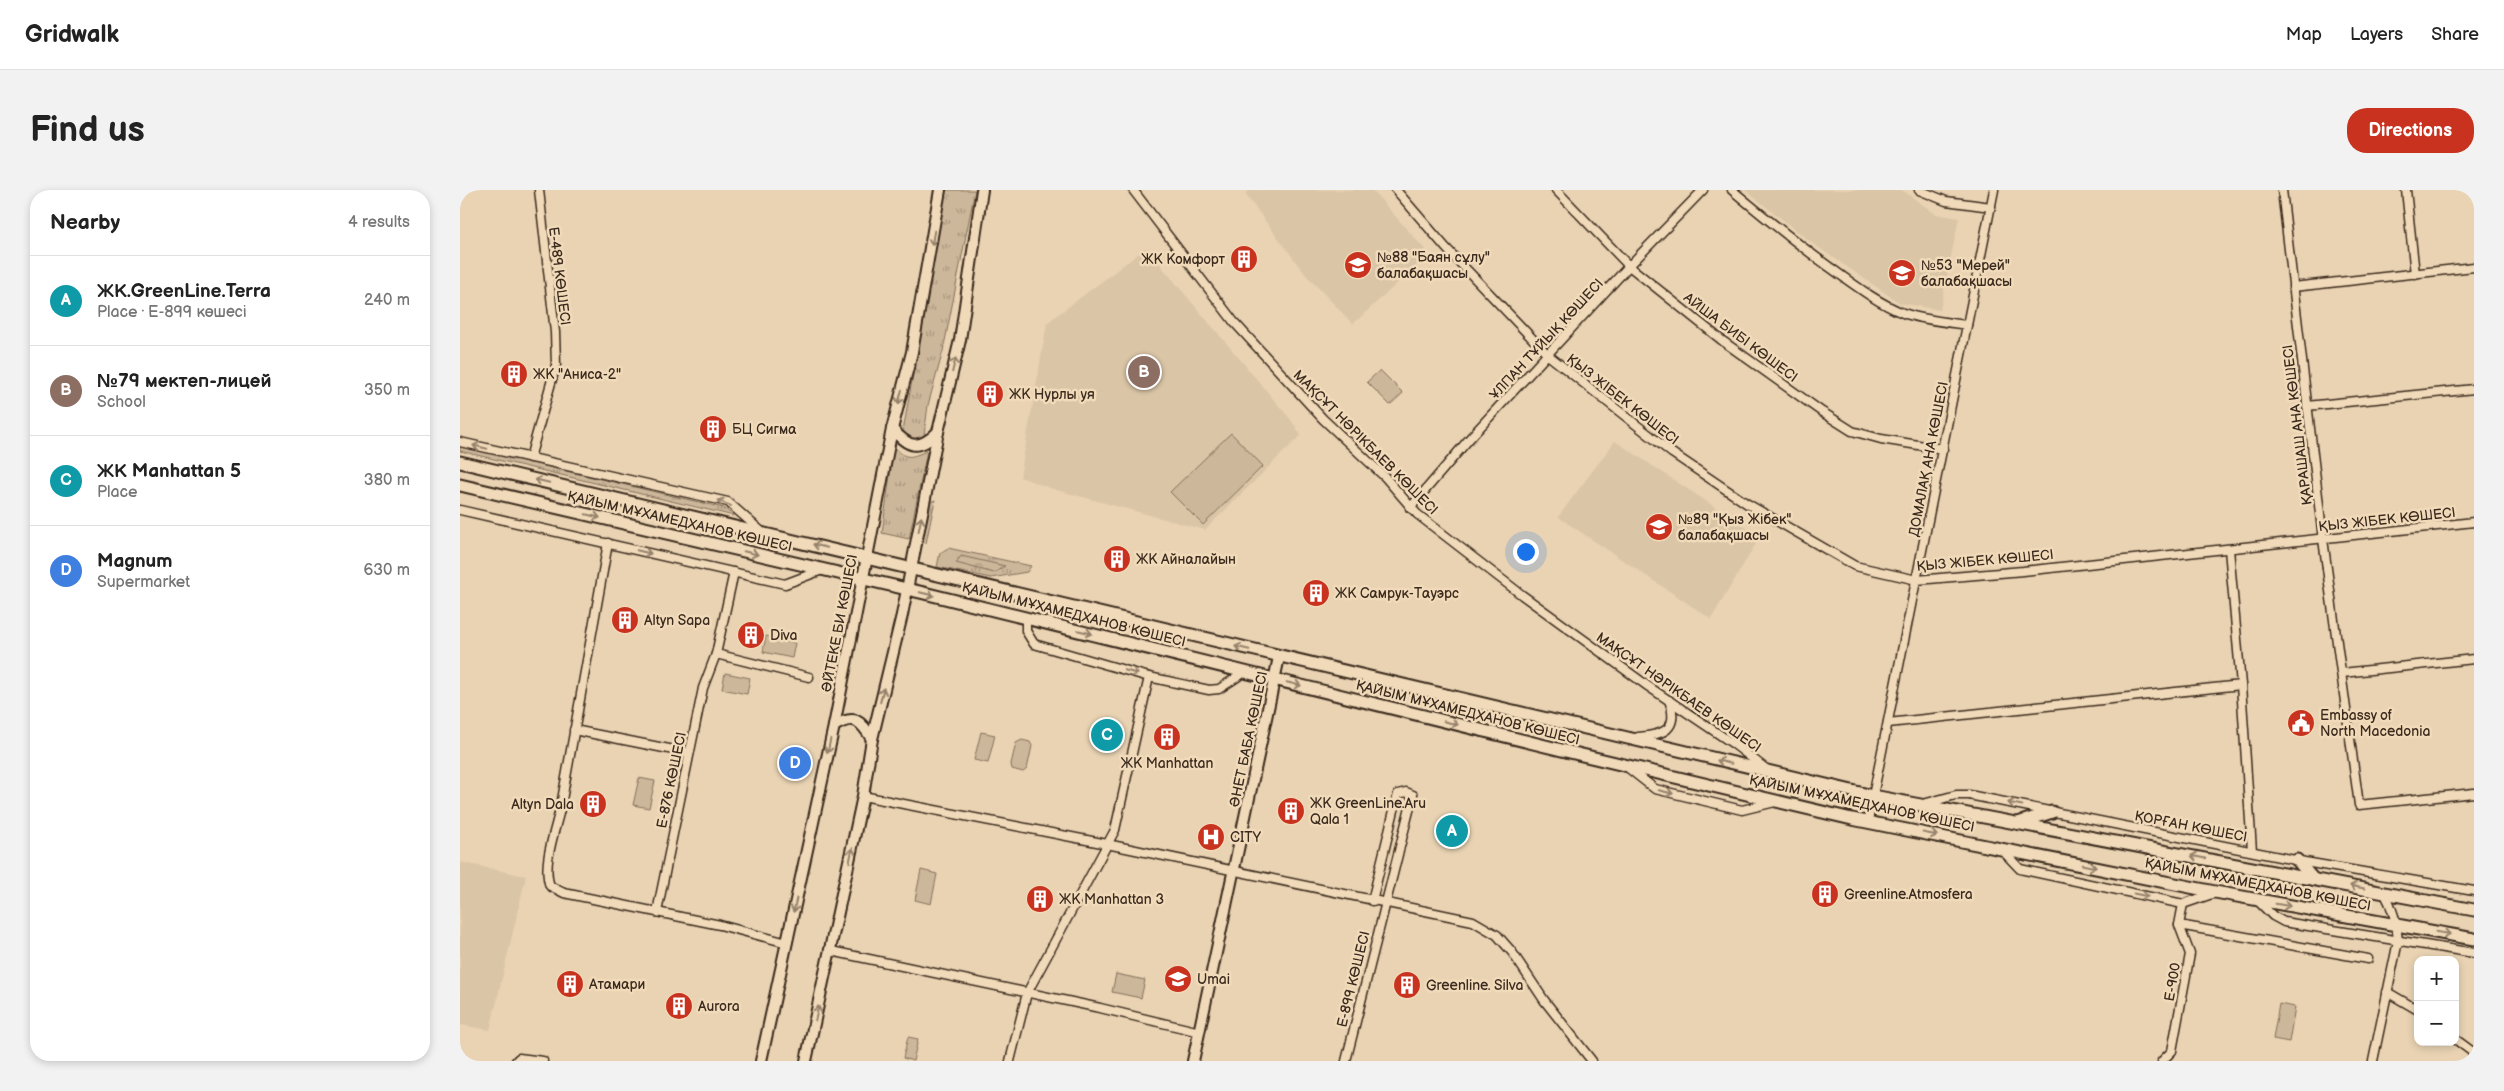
<!DOCTYPE html>
<html lang="en">
<head>
<meta charset="utf-8">
<style>
	body { margin:0; font-family:"Balsamiq Sans",sans-serif; background:#f2f2f2; color:#222 }
	.controls { position:absolute; right:15px; bottom:15px; display:grid; overflow:hidden; border-radius:10px; box-shadow:0 2px 8px #0003 }
	.controls button { width:45px; height:45px; display:grid; place-items:center; padding:0; border:0; border-bottom:1px solid #e0e0e0; background:#fff; color:#222; font:25px sans-serif }
	.you { position:absolute; left:1065px; top:361px; width:18px; height:18px; margin:-12px; border:4px solid #fff; border-radius:50%; background:#1a73e8; box-shadow:0 0 0 8px #1a73e833 }
	.badge { display:grid; place-items:center; width:32px; height:32px; border-radius:50%; background:#c8321e; color:#fff; font-size:16px; font-weight:700 }
	.pin { position:absolute; translate:-50% -50%; border:2px solid #fff; box-shadow:0 1px 5px #0006 }
	.list { margin:0; padding:0; list-style:none }
	h2 { display:flex; justify-content:space-between; align-items:center; height:65px; margin:0; padding:0 20px; font-size:21px }
	h2 small { font-size:16px; font-weight:400; color:#767676 }
	.list li { display:grid; grid-template-columns:32px 1fr auto; gap:15px; align-items:center; box-sizing:border-box; height:90px; padding:0 20px; border-top:1px solid #e0e0e0 }
	.list b { display:block; font-size:19px; white-space:nowrap }
	.list p { margin:0; font-size:16px; white-space:nowrap; color:#767676 }
	.list em { font-size:16px; font-style:normal; color:#767676 }
	.map { position:relative; flex:none; width:2014px; height:871px; overflow:hidden; border-radius:20px }
	header { display:flex; align-items:center; gap:30px; box-sizing:border-box; height:70px; padding:0 25px; background:#fff; border-bottom:1px solid #e0e0e0 }
	header strong { font-size:24px }
	nav { display:flex; gap:28px; margin-inline-start:auto; font-size:18px }
	.intro { display:flex; align-items:center; justify-content:space-between; box-sizing:border-box; height:120px; padding:0 30px }
	h1 { margin:0; font-size:35px }
	.button { padding:12px 22px; border-radius:20px; background:#c8321e; color:#fff; font-size:18px; font-weight:700 }
	main { display:flex; gap:30px; padding:0 30px }
	aside { flex:1; background:#fff; border-radius:20px; box-shadow:0 2px 8px #0003 }
	.map>svg:first-child { display:block }
	.built { fill:#dac5a6 }
	.grass { fill:url(#grass-tufts); stroke:#84705c }
	.forest { fill:url(#forest-crowns); stroke:#84705c }
	.garden { fill:#ccb79a; stroke:#84705c }
	.lines { fill:none; stroke-linecap:round; stroke-linejoin:round }
	.minor-casing { stroke:#3b2a1e; stroke-width:11 }
	.tertiary-casing { stroke:#3b2a1e; stroke-width:14 }
	.secondary-casing { stroke:#3b2a1e; stroke-width:15 }
	.minor { stroke:#f0dab9; stroke-width:8 }
	.tertiary { stroke:#f0dab9; stroke-width:10 }
	.secondary { stroke:#f0dab9; stroke-width:11 }
	.oneway { stroke:#96826c }
	.labels { text-anchor:middle; stroke-width:5; stroke-linejoin:round; paint-order:stroke }
	.poi-label { font-size:14px; fill:#3b2a1e; stroke:#f0dab9; text-anchor:start }
	.street-label { font-size:14px; fill:#3b2a1e; stroke:#f0dab9 }
</style>
</head>
<body>
<header>
<strong>Gridwalk</strong>
<nav><a>Map</a><a>Layers</a><a>Share</a></nav>
</header>
<div class="intro"><h1>Find us</h1><a class="button">Directions</a></div>
<main>
<aside>
<h2>Nearby<small>4 results</small></h2>
<ul class="list">
<li><span class="badge" style="background:#0f9aa8">A</span><div><b>ЖК.GreenLine.Terra</b><p>Place · Е-899 көшесі</p></div><em>240 m</em></li>
<li><span class="badge" style="background:#8d6e63">B</span><div><b>№79 мектеп-лицей</b><p>School</p></div><em>350 m</em></li>
<li><span class="badge" style="background:#0f9aa8">C</span><div><b>ЖК Manhattan 5</b><p>Place</p></div><em>380 m</em></li>
<li><span class="badge" style="background:#3f7fe0">D</span><div><b>Magnum</b><p>Supermarket</p></div><em>630 m</em></li>
</ul>
</aside>
<div class="map">
<svg width="2014" height="871" viewBox="0 0 2014 871">
	<defs>
		<pattern id="grass-tufts" width="24" height="20" patternUnits="userSpaceOnUse" patternTransform="scale(1.25)"><rect width="24" height="20" fill="#ccb79a"/><path d="M3 7l-1-3M5 7V3M7 7l1-3M15 17l-1-3M17 17v-4M19 17l1-3" fill="none" stroke="#a7957d"/></pattern>
		<pattern id="forest-crowns" width="20" height="18" patternUnits="userSpaceOnUse" patternTransform="scale(1.25)"><rect width="20" height="18" fill="#ccb79a"/><path d="M2 6a3 3 0 1 1 6 0M12 15a3 3 0 1 1 6 0" fill="none" stroke="#a7957d"/></pattern>
	</defs>
	<rect width="100%" height="100%" fill="#e9d3b3"/>
	<filter id="ink" filterUnits="userSpaceOnUse"><feTurbulence type="fractalNoise" baseFrequency=".02" numOctaves="2"/><feDisplacementMap in="SourceGraphic" scale="10" xChannelSelector="R" yChannelSelector="G"/><feConvolveMatrix kernelMatrix="1 2 1 2 8 2 1 2 1" color-interpolation-filters="sRGB"/></filter>
	<g filter="url(#ink)">
		<g class="built">
			<path d="M790,0H912L969,64L893,134L846,85L785,4Z"/>
			<path d="M1285,0H1442L1476,24L1499,28L1480,120L1440,113L1352,53Z"/>
			<path d="M686,58L831,230L841,245L745,340L593,299L560,287L587,133Z"/>
			<path d="M1155,251L1300,347L1251,429L1098,327Z"/>
			<path d="M0,672L66,686L30,840L0,835Z"/>
		</g>
		<g class="grass">
			<path d="M486,0H515L483,161L468,215L464,246L452,249L445,247L443,241Z"/>
			<path d="M0,256L264,318L274,326L0,261Z"/>
			<path d="M434,256C446,271 451,267 467,261L449,349L422,343Z"/>
			<path d="M475,310L466,353L460,352L468,313Z"/>
			<path d="M488,358L571,376L567,382L531,388L477,377L480,363Z"/>
		</g>
		<path class="forest" d="M501,366L545,376L534,383L496,373Z"/>
		<g class="garden">
			<path d="M920,180L943,203L930,215L907,192Z"/>
			<path d="M771,243L803,276L743,335L710,302Z"/>
			<path d="M306,446L335,453L332,468L303,462Z"/>
			<path d="M265,483L290,488L287,504L262,499Z"/>
			<path d="M521,542L535,545L528,573L514,570Z"/>
			<path d="M562,550L570,552L572,556L567,579L563,582L552,579L551,574L556,553Z"/>
			<path d="M179,588L195,591L189,618L173,615Z"/>
			<path d="M461,680L477,684L471,714L455,710Z"/>
			<path d="M656,784L685,790L681,808L652,802Z"/>
			<path d="M1819,814L1835,817L1829,852L1813,849Z"/>
			<path d="M448,847L458,849L453,871L443,868Z"/>
		</g>
		<g class="lines">
			<g class="minor-casing">
				<g id="minor">
					<path d="M673,0L774,132L863,229L925,287L957,324L1062,405L1189,497L1275,555L1306,579"/>
					<path d="M936,0L986,58L1088,165L1212,263L1286,313L1395,376L1457,390L1563,381L2014,332"/>
					<path d="M1096,0L1169,76L1264,152L1362,222L1392,241L1421,249L1483,259"/>
					<path d="M1272,0C1303,26 1335,52 1368,76C1392,93 1416,112 1443,123C1463,130 1486,132 1507,135"/>
					<path d="M1459,0L1486,11L1531,17"/>
					<path d="M1822,0L1863,349L1899,615L2014,603"/>
					<path d="M1946,0L1955,84"/>
					<path d="M1833,97L2014,77"/>
					<path d="M1847,216L2014,199"/>
					<path d="M0,252L268,312L302,342"/>
					<path d="M70,268L96,175L95,142L79,0"/>
					<path d="M950,318L1010,248L1169,76L1243,0"/>
					<path d="M0,320L325,394L362,380"/>
					<path d="M148,353C133,439 117,524 102,610C98,634 81,673 90,696L104,703L260,735L327,753"/>
					<path d="M1769,359L1781,495L1792,661"/>
					<path d="M274,382L256,464L349,487"/>
					<path d="M566,428V441L574,454L689,487L749,500L759,499L785,482"/>
					<path d="M1882,483L2014,469"/>
					<path d="M1428,533L1781,495"/>
					<path d="M114,540L229,563"/>
					<path d="M1178,547C1203,545 1220,540 1209,510"/>
					<path d="M1167,577L1195,599L1282,620L1315,612"/>
					<path d="M403,606L647,654L1013,731L1037,745L1052,762L1084,810L1132,871"/>
					<path d="M1463,614L1496,605H1509L1845,672L2014,701"/>
					<path d="M1408,631L1534,0"/>
					<path d="M1541,659L1560,679L1723,714L1755,703"/>
					<path d="M1797,710L1813,726L1824,732L2014,763"/>
					<path d="M197,722L243,498L256,464"/>
					<path d="M1719,735L1908,769"/>
					<path d="M371,761L640,818L740,842"/>
					<path d="M1927,802L1958,820"/>
					<path d="M1995,849L2014,863"/>
					<path d="M56,871L59,868L83,871"/>
					<path d="M550,871L567,803L655,640L689,487"/>
					<path d="M886,871L953,605L946,602L938,604L912,711"/>
					<path d="M1702,871L1712,861L1730,764L1719,735L1723,714"/>
					<path d="M1913,871L1938,751C1937,732 1933,718 1924,702"/>
				</g>
			</g>
			<g class="tertiary-casing">
				<g id="tertiary">
					<path d="M432,239C449,258 458,261 478,242"/>
					<path d="M374,536C395,524 400,530 412,549"/>
					<path d="M301,871L374,536L432,239L452,162L480,0"/>
					<path d="M346,871L403,606L412,549L442,425L478,242L500,150L522,0"/>
					<path d="M733,871L819,467"/>
				</g>
			</g>
			<g class="secondary-casing">
				<g id="secondary">
					<path d="M0,272L1413,606L2014,720"/>
					<path d="M0,295L464,403L1122,565L1392,629L1755,702L2014,749"/>
					<path d="M1558,633L1592,622"/>
					<path d="M1837,670L1853,689"/>
				</g>
			</g>
			<use href="#minor" class="minor"/>
			<use href="#tertiary" class="tertiary"/>
			<use href="#secondary" class="secondary"/>
		</g>
		<defs><path id="oneway-shaft" d="M-6 0H5M1.5-3L5.5 0L1.5 3" fill="none" stroke-width="1.6" stroke-linecap="round" stroke-linejoin="round" transform="scale(1.25)"/></defs>
		<g class="oneway">
			<use href="#oneway-shaft" transform="translate(473 48) rotate(100)"/>
			<use href="#oneway-shaft" transform="translate(494 175) rotate(-76)"/>
			<use href="#oneway-shaft" transform="translate(440 207) rotate(105)"/>
			<use href="#oneway-shaft" transform="translate(20 257) rotate(-167)"/>
			<use href="#oneway-shaft" transform="translate(82 291) rotate(-167)"/>
			<use href="#oneway-shaft" transform="translate(264 313) rotate(-158)"/>
			<use href="#oneway-shaft" transform="translate(133 326) rotate(13)"/>
			<use href="#oneway-shaft" transform="translate(460 334) rotate(-79)"/>
			<use href="#oneway-shaft" transform="translate(360 356) rotate(-167)"/>
			<use href="#oneway-shaft" transform="translate(184 362) rotate(13)"/>
			<use href="#oneway-shaft" transform="translate(291 363) rotate(13)"/>
			<use href="#oneway-shaft" transform="translate(467 404) rotate(14)"/>
			<use href="#oneway-shaft" transform="translate(625 442) rotate(14)"/>
			<use href="#oneway-shaft" transform="translate(782 458) rotate(-167)"/>
			<use href="#oneway-shaft" transform="translate(671 482) rotate(16)"/>
			<use href="#oneway-shaft" transform="translate(834 494) rotate(14)"/>
			<use href="#oneway-shaft" transform="translate(422 505) rotate(-76)"/>
			<use href="#oneway-shaft" transform="translate(991 533) rotate(14)"/>
			<use href="#oneway-shaft" transform="translate(369 556) rotate(102)"/>
			<use href="#oneway-shaft" transform="translate(1264 572) rotate(-167)"/>
			<use href="#oneway-shaft" transform="translate(1206 602) rotate(14)"/>
			<use href="#oneway-shaft" transform="translate(1555 614) rotate(-169)"/>
			<use href="#oneway-shaft" transform="translate(1470 644) rotate(11)"/>
			<use href="#oneway-shaft" transform="translate(391 665) rotate(-78)"/>
			<use href="#oneway-shaft" transform="translate(1738 667) rotate(-169)"/>
			<use href="#oneway-shaft" transform="translate(1629 676) rotate(12)"/>
			<use href="#oneway-shaft" transform="translate(1897 697) rotate(-169)"/>
			<use href="#oneway-shaft" transform="translate(1681 705) rotate(12)"/>
			<use href="#oneway-shaft" transform="translate(335 715) rotate(102)"/>
			<use href="#oneway-shaft" transform="translate(1823 715) rotate(10)"/>
			<use href="#oneway-shaft" transform="translate(1983 743) rotate(10)"/>
			<use href="#oneway-shaft" transform="translate(357 823) rotate(-77)"/>
		</g>
	</g>
	<defs>
		<g id="building-disc" transform="scale(1.4375)"><circle r="9.5" fill="#c8321e" stroke="#f0dab9"/><path d="M-4-6H4V6H1V3H-1V6H-4ZM-2.5-4.3h1.7v1.8h-1.7ZM.8-4.3h1.7v1.8H.8ZM-2.5-1h1.7V.8h-1.7ZM.8-1h1.7V.8H.8Z" fill="#fff"/></g>
		<g id="school-disc" transform="scale(1.4375)"><circle r="9.5" fill="#c8321e" stroke="#f0dab9"/><path d="M0-5L7-2L0 1L-7-2ZM-4 1L0 2.5L4 1V4Q0 6-4 4Z" fill="#fff"/></g>
		<g id="civic-disc" transform="scale(1.4375)"><circle r="9.5" fill="#c8321e" stroke="#f0dab9"/><path d="M-.6-6.5H3V-4.5H.6V-3L4-1V1h2V6H-6V1h2V-1L-.6-3ZM-1.2 2.5V6h2.4V2.5Z" fill="#fff"/></g>
		<g id="hospital-disc" transform="scale(1.4375)"><circle r="9.5" fill="#c8321e" stroke="#f0dab9"/><path d="M-5-5h3v3.5h4V-5h3V5h-3V1.5h-4V5h-3Z" fill="#fff"/></g>
	</defs>
	<g fill-rule="evenodd">
		<use href="#building-disc" x="784" y="69"/>
		<use href="#school-disc" x="898" y="75"/>
		<use href="#school-disc" x="1442" y="83"/>
		<use href="#building-disc" x="54" y="184"/>
		<use href="#building-disc" x="530" y="204"/>
		<use href="#building-disc" x="253" y="239"/>
		<use href="#school-disc" x="1199" y="337"/>
		<use href="#building-disc" x="657" y="369"/>
		<use href="#building-disc" x="856" y="403"/>
		<use href="#building-disc" x="165" y="430"/>
		<use href="#building-disc" x="291" y="445"/>
		<use href="#civic-disc" x="1841" y="533"/>
		<use href="#building-disc" x="707" y="547"/>
		<use href="#building-disc" x="133" y="614"/>
		<use href="#building-disc" x="831" y="621"/>
		<use href="#hospital-disc" x="751" y="647"/>
		<use href="#building-disc" x="1365" y="704"/>
		<use href="#building-disc" x="580" y="709"/>
		<use href="#school-disc" x="718" y="789"/>
		<use href="#building-disc" x="110" y="794"/>
		<use href="#building-disc" x="947" y="795"/>
		<use href="#building-disc" x="219" y="816"/>
	</g>
	<g class="labels">
		<g class="poi-label">
			<text x="917" y="72">№88 "Баян сұлу"<tspan x="917" dy="16">балабақшасы</tspan></text>
			<text x="765" y="74" text-anchor="end">ЖК Комфорт</text>
			<text x="1461" y="80">№53 "Мерей"<tspan x="1461" dy="16">балабақшасы</tspan></text>
			<text x="73" y="189">ЖК "Аниса-2"</text>
			<text x="549" y="209">ЖК Нурлы уя</text>
			<text x="272" y="244">БЦ Сигма</text>
			<text x="1218" y="334">№89 "Қыз Жібек"<tspan x="1218" dy="16">балабақшасы</tspan></text>
			<text x="676" y="374">ЖК Айналайын</text>
			<text x="875" y="408">ЖК Самрук-Тауэрс</text>
			<text x="184" y="435">Altyn Sapa</text>
			<text x="310" y="450">Diva</text>
			<text x="1860" y="530">Embassy of<tspan x="1860" dy="16">North Macedonia</tspan></text>
			<text x="707" y="578" text-anchor="middle">ЖК Manhattan</text>
			<text x="850" y="618">ЖК GreenLine.Aru<tspan x="850" dy="16">Qala 1</tspan></text>
			<text x="114" y="619" text-anchor="end">Altyn Dala</text>
			<text x="770" y="652">CITY</text>
			<text x="1384" y="709">Greenline.Atmosfera</text>
			<text x="599" y="714">ЖК Manhattan 3</text>
			<text x="737" y="794">Umai</text>
			<text x="129" y="799">Атамари</text>
			<text x="966" y="800">Greenline. Silva</text>
			<text x="238" y="821">Aurora</text>
		</g>
		<g class="street-label">
			<text transform="translate(100 86) rotate(83)" y="5">Е-489 КӨШЕСІ</text>
			<text transform="translate(1281 147) rotate(37)" y="5">АЙША БИБІ КӨШЕСІ</text>
			<text transform="translate(1086 149) rotate(-47)" y="5">ҰЛПАН ТҰЙЫҚ КӨШЕСІ</text>
			<text transform="translate(1163 209) rotate(38)" y="5">ҚЫЗ ЖІБЕК КӨШЕСІ</text>
			<text transform="translate(1837 235) rotate(-97)" y="5">ҚАРАШАШ АНА КӨШЕСІ</text>
			<text transform="translate(906 252) rotate(45)" y="5">МАҚСҰТ НӘРІКБАЕВ КӨШЕСІ</text>
			<text transform="translate(1468 269) rotate(-79)" y="5">ДОМАЛАҚ АНА КӨШЕСІ</text>
			<text transform="translate(1927 329) rotate(-6)" y="5">ҚЫЗ ЖІБЕК КӨШЕСІ</text>
			<text transform="translate(220 331) rotate(13)" y="5">ҚАЙЫМ МҰХАМЕДХАНОВ КӨШЕСІ</text>
			<text transform="translate(1525 370) rotate(-5)" y="5">ҚЫЗ ЖІБЕК КӨШЕСІ</text>
			<text transform="translate(614 424) rotate(14)" y="5">ҚАЙЫМ МҰХАМЕДХАНОВ КӨШЕСІ</text>
			<text transform="translate(379 433) rotate(-79)" y="5">ӘЙТЕКЕ БИ КӨШЕСІ</text>
			<text transform="translate(1219 502) rotate(35)" y="5">МАҚСҰТ НӘРІКБАЕВ КӨШЕСІ</text>
			<text transform="translate(1008 522) rotate(14)" y="5">ҚАЙЫМ МҰХАМЕДХАНОВ КӨШЕСІ</text>
			<text transform="translate(788 549) rotate(-78)" y="5">ӘНЕТ БАБА КӨШЕСІ</text>
			<text transform="translate(211 590) rotate(-78)" y="5">Е-876 КӨШЕСІ</text>
			<text transform="translate(1402 613) rotate(12)" y="5">ҚАЙЫМ МҰХАМЕДХАНОВ КӨШЕСІ</text>
			<text transform="translate(1731 636) rotate(11)" y="5">ҚОРҒАН КӨШЕСІ</text>
			<text transform="translate(1798 694) rotate(11)" y="5">ҚАЙЫМ МҰХАМЕДХАНОВ КӨШЕСІ</text>
			<text transform="translate(893 789) rotate(-76)" y="5">Е-899 КӨШЕСІ</text>
			<text transform="translate(1712 792) rotate(-80)" y="5">E-900</text>
		</g>
	</g>
</svg>
<div class="controls">
<button>+</button>
<button>−</button>
</div>
<div class="you"></div>
<div class="pin badge" style="left:992px;top:641px;background:#0f9aa8">A</div>
<div class="pin badge" style="left:684px;top:182px;background:#8d6e63">B</div>
<div class="pin badge" style="left:647px;top:545px;background:#0f9aa8">C</div>
<div class="pin badge" style="left:335px;top:573px;background:#3f7fe0">D</div>
</div>
</main>
</body>
</html>
